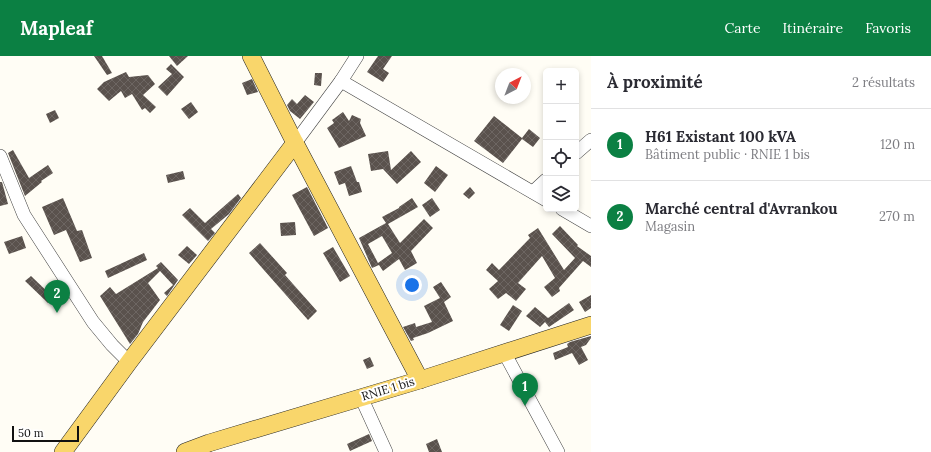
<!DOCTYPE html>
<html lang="fr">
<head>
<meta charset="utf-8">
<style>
	body { margin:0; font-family:Lora,serif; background:#f2f2f3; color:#2b2b33 }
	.controls { position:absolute; right:12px; top:12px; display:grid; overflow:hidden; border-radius:6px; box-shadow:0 2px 6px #0003 }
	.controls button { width:36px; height:36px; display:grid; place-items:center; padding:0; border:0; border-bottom:1px solid #e1e1e2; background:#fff; color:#2b2b33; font:20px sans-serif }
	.compass { position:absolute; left:495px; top:12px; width:36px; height:36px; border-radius:50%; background:#fff; box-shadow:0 2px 6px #0003; rotate:42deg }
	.scale { position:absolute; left:12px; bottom:10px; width:67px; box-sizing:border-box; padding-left:4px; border:2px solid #111; border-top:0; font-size:11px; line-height:14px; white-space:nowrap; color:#111; -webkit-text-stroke:3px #fff; paint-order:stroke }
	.you { position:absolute; left:412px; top:229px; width:14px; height:14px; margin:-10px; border:3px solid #fff; border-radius:50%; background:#1a73e8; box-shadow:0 0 0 6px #1a73e833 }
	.badge { display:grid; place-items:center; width:26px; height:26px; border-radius:50%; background:#0b8043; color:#fff; font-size:13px; font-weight:700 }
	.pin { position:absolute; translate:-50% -33px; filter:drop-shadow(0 1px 2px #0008) }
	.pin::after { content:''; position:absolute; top:21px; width:14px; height:12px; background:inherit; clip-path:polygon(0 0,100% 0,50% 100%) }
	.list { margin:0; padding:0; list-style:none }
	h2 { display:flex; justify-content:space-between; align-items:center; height:52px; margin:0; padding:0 16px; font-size:17px }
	h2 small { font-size:13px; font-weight:400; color:#7c7c81 }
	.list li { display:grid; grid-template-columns:26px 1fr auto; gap:12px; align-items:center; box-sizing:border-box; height:72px; padding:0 16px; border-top:1px solid #e1e1e2 }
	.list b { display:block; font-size:15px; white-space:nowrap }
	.list p { margin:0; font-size:13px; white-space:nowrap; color:#7c7c81 }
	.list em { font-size:13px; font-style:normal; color:#7c7c81 }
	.icon { flex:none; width:22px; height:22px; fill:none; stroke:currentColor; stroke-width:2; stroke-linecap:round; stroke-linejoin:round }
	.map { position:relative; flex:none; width:591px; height:396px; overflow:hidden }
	header { display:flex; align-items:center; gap:24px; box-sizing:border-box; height:56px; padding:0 20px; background:#0b8043; color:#fff }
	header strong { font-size:19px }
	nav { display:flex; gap:22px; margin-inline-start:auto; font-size:14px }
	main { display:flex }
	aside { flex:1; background:#fff }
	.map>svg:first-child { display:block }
	.building { fill:url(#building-cross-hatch); fill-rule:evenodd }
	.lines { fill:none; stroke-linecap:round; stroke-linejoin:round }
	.minor-casing { stroke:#444; stroke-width:14 }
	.major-casing { stroke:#222; stroke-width:18 }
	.minor { stroke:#fff; stroke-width:13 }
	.major { stroke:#f9d66b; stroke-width:17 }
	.labels { text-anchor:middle; stroke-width:4; stroke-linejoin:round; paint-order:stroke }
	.street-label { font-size:12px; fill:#111; stroke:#fff }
</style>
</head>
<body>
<header>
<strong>Mapleaf</strong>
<nav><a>Carte</a><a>Itinéraire</a><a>Favoris</a></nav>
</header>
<main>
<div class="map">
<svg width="591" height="396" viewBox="0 0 591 396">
	<defs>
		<pattern id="building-cross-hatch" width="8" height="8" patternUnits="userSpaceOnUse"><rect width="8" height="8" fill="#5a524d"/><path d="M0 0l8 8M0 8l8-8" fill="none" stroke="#6d6662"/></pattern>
	</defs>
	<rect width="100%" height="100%" fill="#fffdf5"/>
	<g class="building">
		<path d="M94,0H102L112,17L107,19Z"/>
		<path d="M169,0H188L177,10Z"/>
		<path d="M378,0H392L383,13L389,17L383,26L367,16Z"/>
		<path d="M171,8L184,21L167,40L158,31L172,18L166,13Z"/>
		<path d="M126,16L129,21L148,19L155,28L143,39L156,51L150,57L145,52L142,54L132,38L125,42L121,35L109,45L97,33L104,26Z"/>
		<path d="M315,17H322L321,30L314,29Z"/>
		<path d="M252,23L258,36L247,39L242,27Z"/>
		<path d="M305,39L314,46L300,63L290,55L287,49L292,43L297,48Z"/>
		<path d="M191,46L198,56L189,63L181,53Z"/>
		<path d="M55,54L59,62L50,67L46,58Z"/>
		<path d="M343,56L349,65L352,59L361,63L360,67L366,80L339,92L327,72L334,67L332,64Z"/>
		<path d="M494,60L522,82L529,73L540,82L533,91L522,83L503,107L474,85Z"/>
		<path d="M13,94L29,122L48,109L53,117L41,125L42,126L25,140L8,97Z"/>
		<path d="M388,95L391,114L411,95L421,106L397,128L383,113L371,115L368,98Z"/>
		<path d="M351,110L357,126H359L362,136L349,140L345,127L339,129L334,116Z"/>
		<path d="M436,110L448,119L435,136L424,127Z"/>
		<path d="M183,115L185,123L168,127L166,119Z"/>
		<path d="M0,126H2L8,148L0,150Z"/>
		<path d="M307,131L328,172L314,180L292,139Z"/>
		<path d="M470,131L475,137L469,143L463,138Z"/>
		<path d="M238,138L241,142L229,158L211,173L215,177L208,185L182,159L190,152L205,167Z"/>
		<path d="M63,142L77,175L82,174L92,202L80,206L66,174L54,179L42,151Z"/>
		<path d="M412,142L418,151L388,168L400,187L424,163L433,172L411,195L417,207L405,214L399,203L383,215L379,209L372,212L359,182L386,167L382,161L399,152V151ZM382,180L392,197L378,207L368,188Z"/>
		<path d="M432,142L440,154L430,161L422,149Z"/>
		<path d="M295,166L296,179L281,180L280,167Z"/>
		<path d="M560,170L578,189L577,190L591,200V211L583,205L559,232L560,235L552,241L544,231L555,222L542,200L518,227L526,233L516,245L506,237L498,243L489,233L498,225L486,214L492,207L499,214L530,182L528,179L538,172L564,214L575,202L552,178Z"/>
		<path d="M22,180L26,192L9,198L4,186Z"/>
		<path d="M260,187L287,217L285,219L317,255L308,264L249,197Z"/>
		<path d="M187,190L197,199L189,208L178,199Z"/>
		<path d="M333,191L350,220L340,226L323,197Z"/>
		<path d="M144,197L147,204L108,222L105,215Z"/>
		<path d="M161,206L178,224L167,240L164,237L173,229L160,215L148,227L160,244L143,266L138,278L130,288L100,240L110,231L116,238L158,212L156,210Z"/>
		<path d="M31,220L53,241L48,247L25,225Z"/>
		<path d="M441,226L451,241L444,246L453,265L428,277L413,282L414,284L411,285L403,271L415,267L416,271L432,266L424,250L440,242L433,231Z"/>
		<path d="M591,239V252L585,256L579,246Z"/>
		<path d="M569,247L574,254L549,271L545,266L540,271L526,260L535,251L548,262Z"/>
		<path d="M513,249L522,255L509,275L500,269Z"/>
		<path d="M591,280V282L586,289L581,291L588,304L579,309L572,297L555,304L553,297L568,291L567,288L570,286Z"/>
		<path d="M370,301L374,310L367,313L363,304Z"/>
		<path d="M369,378L372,385L350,395L347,388Z"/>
		<path d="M437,383L442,396H429L426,388Z"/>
	</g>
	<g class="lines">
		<g class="minor-casing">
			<g id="minor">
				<path d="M341,25L546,144"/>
				<path d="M295,87L341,25L357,0"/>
				<path d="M576,97L591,84"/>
				<path d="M0,100L24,159L93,266L112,289L129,306"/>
				<path d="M533,136L546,124"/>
				<path d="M562,153L591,170"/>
				<path d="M504,296L558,396"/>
				<path d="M361,341L386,396"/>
			</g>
		</g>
		<g class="major-casing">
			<g id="major">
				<path d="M251,0L295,87L420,324"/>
				<path d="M63,396L129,306L295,87"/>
				<path d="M185,396L209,387L420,324L591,269"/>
			</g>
		</g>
		<use href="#minor" class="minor"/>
		<use href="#major" class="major"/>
	</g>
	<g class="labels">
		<g class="street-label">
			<text transform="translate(388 333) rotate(-17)" y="4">RNIE 1 bis</text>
		</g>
	</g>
</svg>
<div class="controls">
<button>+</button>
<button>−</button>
<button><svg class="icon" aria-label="locate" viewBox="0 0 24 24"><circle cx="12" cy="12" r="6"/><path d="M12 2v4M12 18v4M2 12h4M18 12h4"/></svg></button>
<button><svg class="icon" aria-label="layers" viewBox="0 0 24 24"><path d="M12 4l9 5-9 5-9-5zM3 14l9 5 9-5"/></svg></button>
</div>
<svg class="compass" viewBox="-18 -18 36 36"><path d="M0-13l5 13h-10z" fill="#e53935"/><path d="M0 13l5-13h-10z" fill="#7c7c81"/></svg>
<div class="scale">50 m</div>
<div class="you"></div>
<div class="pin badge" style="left:525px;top:350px">1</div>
<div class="pin badge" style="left:57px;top:257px">2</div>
</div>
<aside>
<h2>À proximité<small>2 résultats</small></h2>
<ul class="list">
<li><span class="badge">1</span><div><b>H61 Existant 100 kVA</b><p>Bâtiment public · RNIE 1 bis</p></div><em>120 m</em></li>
<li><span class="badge">2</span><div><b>Marché central d'Avrankou</b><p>Magasin</p></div><em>270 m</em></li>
</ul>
</aside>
</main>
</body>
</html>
